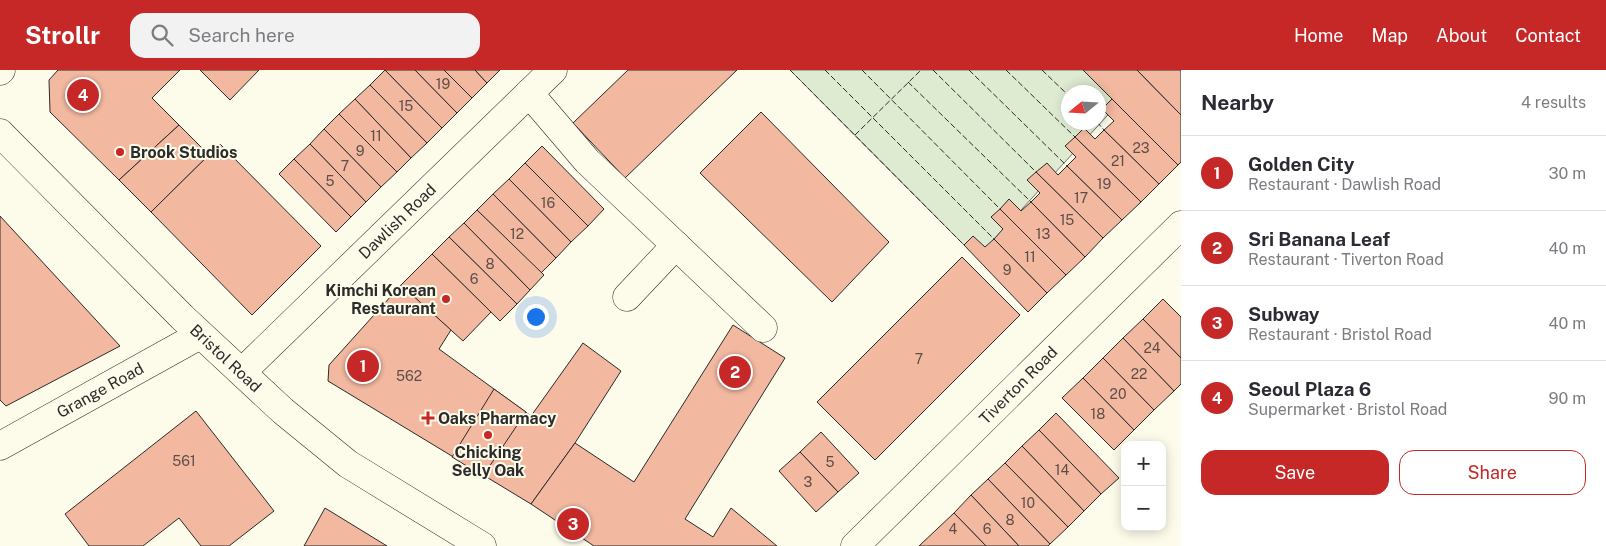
<!DOCTYPE html>
<html lang="en">
<head>
<meta charset="utf-8">
<style>
	body { margin:0; font-family:"Public Sans",sans-serif; background:#f2f2f3; color:#2b2b33 }
	.controls { position:absolute; right:15px; bottom:15px; display:grid; overflow:hidden; border-radius:10px; box-shadow:0 2px 12px #0003 }
	.controls button { width:45px; height:45px; display:grid; place-items:center; padding:0; border:0; border-bottom:1px solid #e1e1e2; background:#fff; color:#2b2b33; font:25px sans-serif }
	.compass { position:absolute; left:1061px; top:15px; width:45px; height:45px; border-radius:50%; background:#fff; box-shadow:0 2px 12px #0003; rotate:252deg }
	.you { position:absolute; left:535px; top:246px; width:18px; height:18px; margin:-12px; border:4px solid #fff; border-radius:50%; background:#1a73e8; box-shadow:0 0 0 8px #1a73e833 }
	.badge { display:grid; place-items:center; width:32px; height:32px; border-radius:50%; background:#c62828; color:#fff; font-size:16px; font-weight:700 }
	.pin { position:absolute; translate:-50% -50%; border:2px solid #fff; box-shadow:0 1px 5px #0006 }
	.list { margin:0; padding:0; list-style:none }
	h2 { display:flex; justify-content:space-between; align-items:center; height:65px; margin:0; padding:0 20px; font-size:21px }
	h2 small { font-size:16px; font-weight:400; color:#7c7c81 }
	.list li { display:grid; grid-template-columns:32px 1fr auto; gap:15px; align-items:center; box-sizing:border-box; height:75px; padding:0 20px; border-top:1px solid #e1e1e2 }
	.list b { display:block; font-size:19px; white-space:nowrap }
	.list p { margin:0; font-size:16px; white-space:nowrap; color:#7c7c81 }
	.list em { font-size:16px; font-style:normal; color:#7c7c81 }
	.actions { display:flex; gap:10px; padding:15px 20px }
	.actions a { flex:1; padding:11px 0; border:1px solid #c62828; border-radius:15px; text-align:center; font-size:18px; color:#c62828 }
	.actions .main { background:#c62828; color:#fff }
	.icon { flex:none; width:28px; height:28px; fill:none; stroke:currentColor; stroke-width:2; stroke-linecap:round; stroke-linejoin:round }
	.map { position:relative; flex:none; width:1181px; height:476px; overflow:hidden }
	header { display:flex; align-items:center; gap:30px; box-sizing:border-box; height:70px; padding:0 25px; background:#c62828; color:#fff }
	header strong { font-size:24px }
	nav { display:flex; gap:28px; margin-inline-start:auto; font-size:18px }
	.search { width:350px; height:45px; background:#f2f2f3; display:flex; align-items:center; gap:12px; box-sizing:border-box; padding:0 18px; border-radius:15px; color:#7c7c81; font-size:19px }
	main { display:flex }
	aside { flex:1; background:#fff }
	.map>svg:first-child { display:block }
	.green { fill:#deebd1; stroke:#74746e; fill-rule:evenodd }
	.building { fill:#f2b8a0; stroke:#2b2b2b }
	.lines { fill:none; stroke-linecap:round; stroke-linejoin:round }
	.minor-casing { stroke:#2b2b2b; stroke-width:29 }
	.major-casing { stroke:#2b2b2b; stroke-width:29 }
	.minor { stroke:#fdfbea; stroke-width:28 }
	.major { stroke:#fdfbea; stroke-width:28 }
	.fence { stroke:#2b2b2b; stroke-width:1; stroke-dasharray:6 2.5; stroke-linecap:butt }
	.poi-dot { fill:#c62828; stroke:#fdfbea; stroke-width:2 }
	.labels { text-anchor:middle; stroke-width:4; stroke-linejoin:round; paint-order:stroke }
	.number-label { font-size:14px; fill:#5d4e48 }
	.poi-label { font-size:16px; font-weight:bold; fill:#2b2b2b; stroke:#fdfbea; text-anchor:start }
	.street-label { font-size:16px; fill:#2b2b2b; stroke:#fdfbea }
</style>
</head>
<body>
<header>
<strong>Strollr</strong>
<div class="search"><svg class="icon" aria-label="search" viewBox="0 0 24 24"><circle cx="10" cy="10" r="6"/><path d="M15 15l6 6"/></svg>Search here</div>
<nav><a>Home</a><a>Map</a><a>About</a><a>Contact</a></nav>
</header>
<main>
<div class="map">
<svg width="1181" height="476" viewBox="0 0 1181 476">
	<rect width="100%" height="100%" fill="#fdfbea"/>
	<path class="green" d="M790,0H1149L979,186L964,175ZM1068,22H1098V52H1068Z"/>
	<g class="building">
		<path d="M58,0H180L152,28L179,55L119,110L50,42L49,10Z"/>
		<path d="M200,0H259L230,30Z"/>
		<path d="M385,0L442,58L427,73L370,15Z"/>
		<path d="M385,0H415L457,43L442,58Z"/>
		<path d="M415,0H444L472,28L457,43Z"/>
		<path d="M444,0H475L487,13L472,28Z"/>
		<path d="M475,0H500L487,13Z"/>
		<path d="M628,0H737L625,108L573,53Z"/>
		<path d="M1083,0H1137L1181,45V92L1178,95Z"/>
		<path d="M1137,0H1181V45Z"/>
		<path d="M370,15L427,73L411,88L355,29Z"/>
		<path d="M355,29L411,88L397,102L339,44Z"/>
		<path d="M1112,29L1178,95L1159,114L1104,60L1114,51L1102,39Z"/>
		<path d="M761,42L889,172L832,232L700,103Z"/>
		<path d="M339,44L397,102L381,117L324,59Z"/>
		<path d="M179,55L209,85L151,142L119,110Z"/>
		<path d="M1084,58L1095,69L1104,60L1159,114L1141,132L1075,67Z"/>
		<path d="M324,59L381,117L366,132L310,74Z"/>
		<path d="M1075,67L1141,132L1122,150L1067,96L1076,87L1065,76Z"/>
		<path d="M220,74L321,176L252,245L151,142Z"/>
		<path d="M310,74L366,132L351,147L294,89Z"/>
		<path d="M542,76L604,139L588,156L525,93Z"/>
		<path d="M294,89L351,147L336,162L279,104Z"/>
		<path d="M525,93L588,156L571,172L509,109Z"/>
		<path d="M1047,93L1058,105L1067,96L1122,150L1103,168L1036,102Z"/>
		<path d="M1036,102L1103,168L1085,187L1031,132L1040,123L1027,110Z"/>
		<path d="M509,109L571,172L556,188L493,124Z"/>
		<path d="M493,124L556,188L541,203L477,140Z"/>
		<path d="M1009,129L1021,141L1031,132L1085,187L1066,205L1000,139Z"/>
		<path d="M1000,139L1066,205L1047,223L994,169L1003,159L991,147Z"/>
		<path d="M477,140L544,205L530,220L464,153Z"/>
		<path d="M0,146L120,276L6,336L0,330Z"/>
		<path d="M464,153L530,220L517,234L449,167Z"/>
		<path d="M973,166L985,177L994,169L1047,223L1028,242L964,175Z"/>
		<path d="M449,167L517,234L500,251L432,184Z"/>
		<path d="M432,184L491,242L463,271L401,215Z"/>
		<path d="M962,187L1020,245L875,390L817,332Z"/>
		<path d="M401,215L451,260L439,279L531,346L583,273L621,301L575,373L531,434L328,311L329,295Z"/>
		<path d="M1163,229L1181,247V288L1143,249Z"/>
		<path d="M1143,249L1181,288V314L1174,321L1123,268Z"/>
		<path d="M733,255L785,288L685,449L713,467L731,438L777,476H594L531,434L575,373L634,412Z"/>
		<path d="M1123,268L1174,321L1154,340L1103,288Z"/>
		<path d="M1103,288L1154,340L1134,360L1083,308Z"/>
		<path d="M1083,308L1134,360L1114,380L1062,328Z"/>
		<path d="M494,319L526,342L483,406L452,387Z"/>
		<path d="M196,341L274,441L229,476H201L179,448L143,476H89L65,444Z"/>
		<path d="M1056,343L1119,408L1101,424L1039,360Z"/>
		<path d="M1039,360L1101,424L1084,441L1022,376Z"/>
		<path d="M821,362L859,403L838,422L800,382Z"/>
		<path d="M1022,376L1084,441L1068,457L1005,393Z"/>
		<path d="M800,382L838,422L816,442L779,401Z"/>
		<path d="M1005,393L1068,457L1050,474L988,409Z"/>
		<path d="M988,409L1050,474L1048,476H1019L971,425Z"/>
		<path d="M971,425L1019,476H986L954,443Z"/>
		<path d="M325,438L387,476H304Z"/>
		<path d="M954,443L986,476H919Z"/>
	</g>
	<g class="lines">
		<g class="minor-casing">
			<g id="minor">
				<path d="M0,1L1,0"/>
				<path d="M529,23L587,91L763,258"/>
				<path d="M627,227L676,175"/>
				<path d="M242,302L553,0"/>
				<path d="M0,376L200,265"/>
				<path d="M855,476L1181,155"/>
			</g>
		</g>
		<g class="major-casing">
			<path id="major" d="M0,63L182,247L283,341L348,394L482,476"/>
		</g>
		<use href="#minor" class="minor"/>
		<use href="#major" class="major"/>
		<g class="fence">
			<path d="M790,0L964,175"/>
			<path d="M825,0L994,169"/>
			<path d="M862,0L1000,139"/>
			<path d="M933,0L1036,102"/>
			<path d="M969,0L1067,96"/>
			<path d="M1006,0L1075,67"/>
			<path d="M1042,0L1068,25"/>
			<path d="M908,12L1031,132"/>
			<path d="M1097,52L1104,60"/>
			<path d="M855,65L921,0"/>
		</g>
	</g>
	<g class="poi-dot">
		<circle cx="120" cy="82" r="5"/>
		<circle cx="446" cy="229" r="5"/>
		<path d="M425.5 340.5h5v5h5v5h-5v5h-5v-5h-5v-5h5z"/>
		<circle cx="488" cy="365" r="5"/>
	</g>
	<g class="labels">
		<g class="number-label">
			<text x="443" y="19">19</text>
			<text x="406" y="41">15</text>
			<text x="376" y="71">11</text>
			<text x="1141" y="83">23</text>
			<text x="360" y="86">9</text>
			<text x="1118" y="96">21</text>
			<text x="345" y="101">7</text>
			<text x="330" y="116">5</text>
			<text x="1104" y="119">19</text>
			<text x="1081" y="133">17</text>
			<text x="548" y="138">16</text>
			<text x="1067" y="155">15</text>
			<text x="517" y="169">12</text>
			<text x="1043" y="169">13</text>
			<text x="1030" y="192">11</text>
			<text x="490" y="199">8</text>
			<text x="1007" y="205">9</text>
			<text x="474" y="214">6</text>
			<text x="1152" y="283">24</text>
			<text x="919" y="294">7</text>
			<text x="1139" y="309">22</text>
			<text x="409" y="311">562</text>
			<text x="1118" y="329">20</text>
			<text x="1098" y="349">18</text>
			<text x="184" y="396">561</text>
			<text x="830" y="397">5</text>
			<text x="1062" y="405">14</text>
			<text x="808" y="417">3</text>
			<text x="1028" y="438">10</text>
			<text x="1010" y="455">8</text>
			<text x="953" y="464">4</text>
			<text x="987" y="464">6</text>
		</g>
		<g class="poi-label">
			<text x="130" y="88">Brook Studios</text>
			<text x="436" y="226" text-anchor="end">Kimchi Korean<tspan x="436" dy="18">Restaurant</tspan></text>
			<text x="438" y="354">Oaks Pharmacy</text>
			<text x="488" y="388" text-anchor="middle">Chicking<tspan x="488" dy="18">Selly Oak</tspan></text>
		</g>
		<g class="street-label">
			<text transform="translate(397 151) rotate(-44)" y="6">Dawlish Road</text>
			<text transform="translate(226 288) rotate(43)" y="6">Bristol Road</text>
			<text transform="translate(1018 315) rotate(-45)" y="6">Tiverton Road</text>
			<text transform="translate(100 320) rotate(-29)" y="6">Grange Road</text>
		</g>
	</g>
</svg>
<div class="controls">
<button>+</button>
<button>−</button>
</div>
<svg class="compass" viewBox="-18 -18 36 36"><path d="M0-13l5 13h-10z" fill="#e53935"/><path d="M0 13l5-13h-10z" fill="#7c7c81"/></svg>
<div class="you"></div>
<div class="pin badge" style="left:363px;top:296px">1</div>
<div class="pin badge" style="left:735px;top:302px">2</div>
<div class="pin badge" style="left:573px;top:454px">3</div>
<div class="pin badge" style="left:83px;top:25px">4</div>
</div>
<aside>
<h2>Nearby<small>4 results</small></h2>
<ul class="list">
<li><span class="badge">1</span><div><b>Golden City</b><p>Restaurant · Dawlish Road</p></div><em>30 m</em></li>
<li><span class="badge">2</span><div><b>Sri Banana Leaf</b><p>Restaurant · Tiverton Road</p></div><em>40 m</em></li>
<li><span class="badge">3</span><div><b>Subway</b><p>Restaurant · Bristol Road</p></div><em>40 m</em></li>
<li><span class="badge">4</span><div><b>Seoul Plaza 6</b><p>Supermarket · Bristol Road</p></div><em>90 m</em></li>
</ul>
<div class="actions"><a class="main">Save</a><a>Share</a></div>
</aside>
</main>
</body>
</html>
